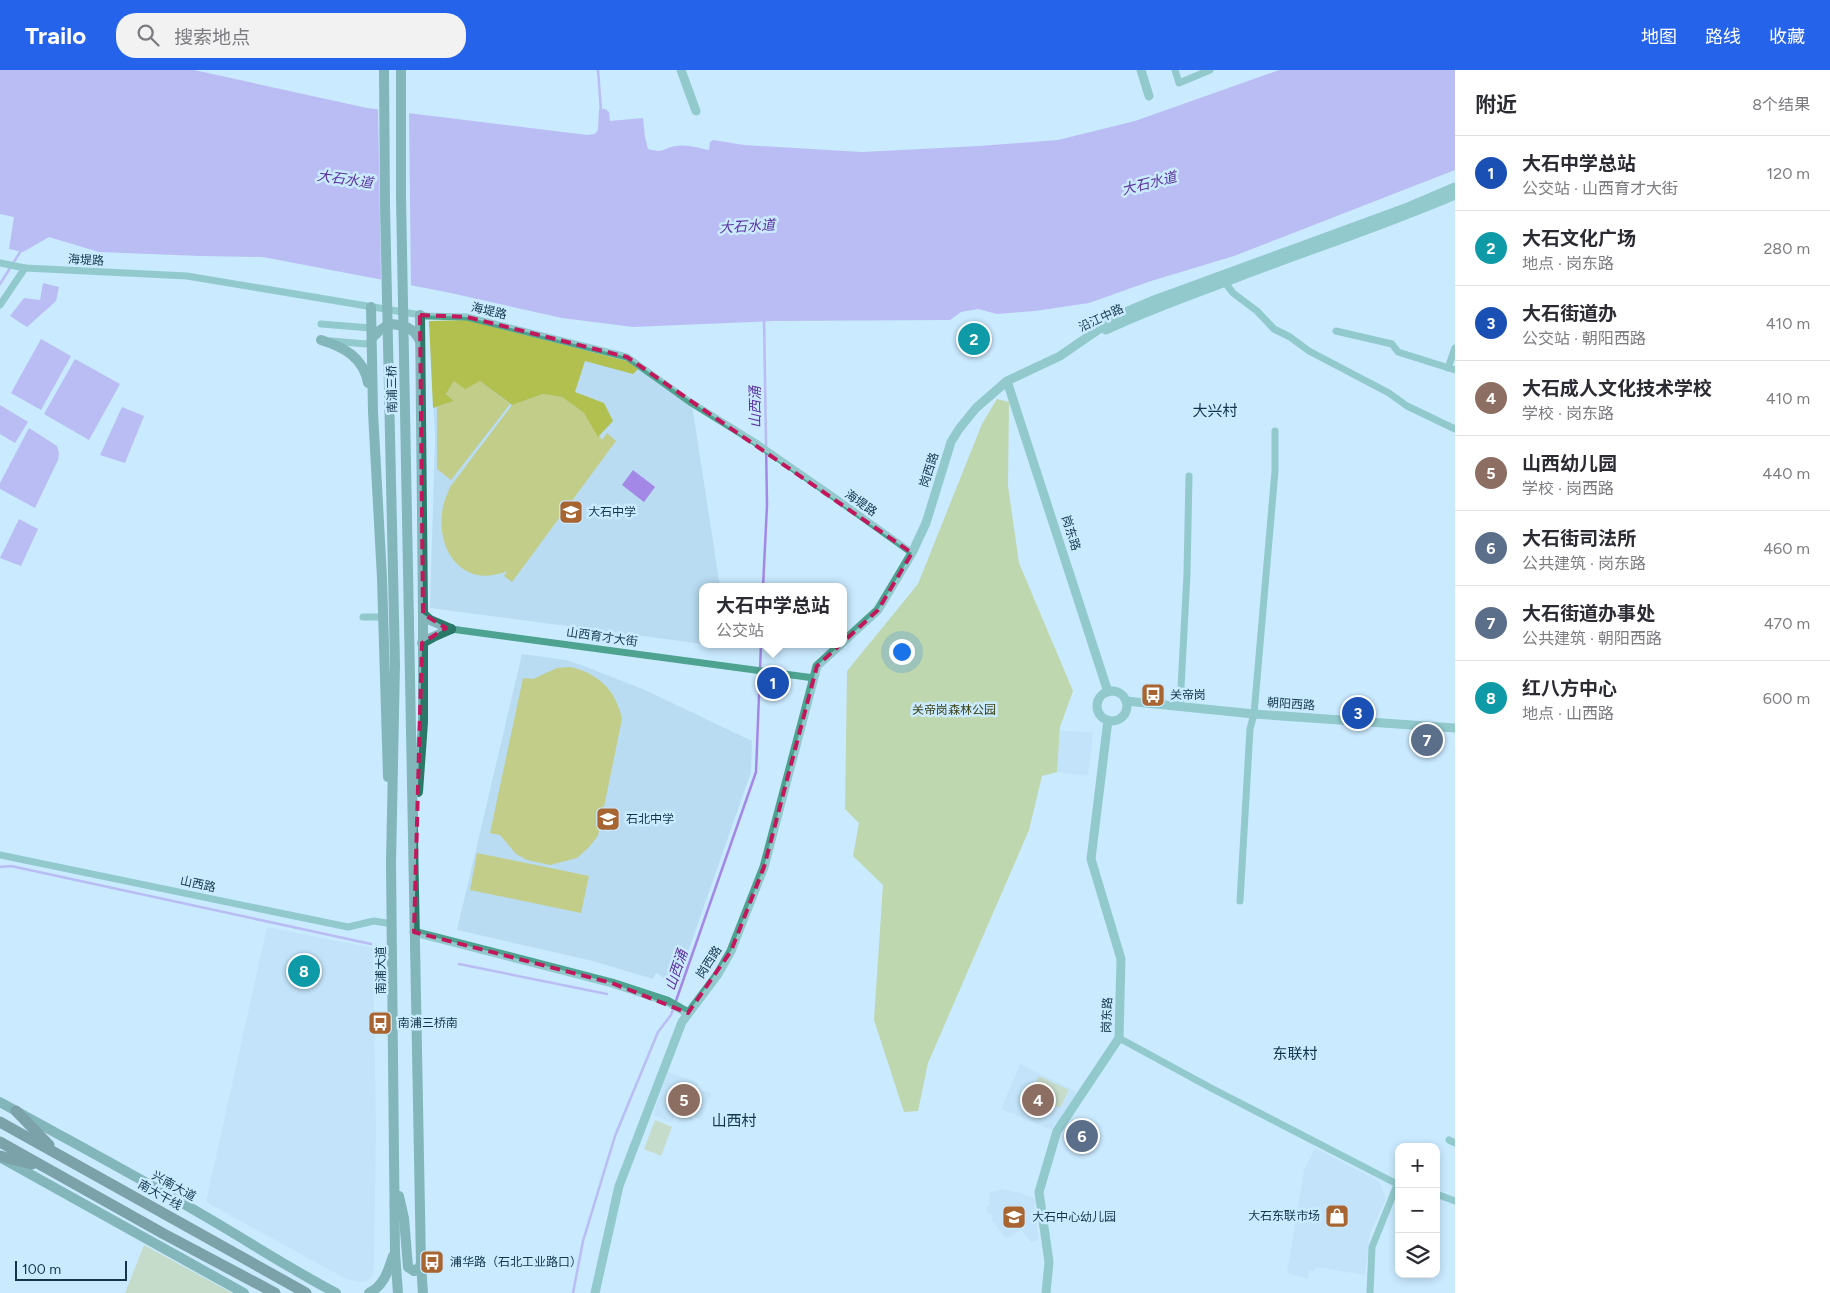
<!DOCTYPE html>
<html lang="zh">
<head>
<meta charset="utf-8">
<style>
	body { margin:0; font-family:Figtree,"Noto Sans SC",sans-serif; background:#f2f2f3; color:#2b2b33 }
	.controls { position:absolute; right:15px; bottom:15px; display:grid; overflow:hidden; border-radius:10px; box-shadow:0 2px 8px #0003 }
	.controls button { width:45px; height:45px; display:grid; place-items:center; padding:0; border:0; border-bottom:1px solid #e1e1e2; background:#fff; color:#2b2b33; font:25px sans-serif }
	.scale { position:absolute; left:15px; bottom:12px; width:112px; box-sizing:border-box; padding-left:5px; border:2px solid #12374a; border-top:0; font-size:14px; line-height:18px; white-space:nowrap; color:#12374a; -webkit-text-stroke:4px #caeaff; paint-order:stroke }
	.you { position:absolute; left:901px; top:581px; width:18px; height:18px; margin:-12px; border:4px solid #fff; border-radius:50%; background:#1a73e8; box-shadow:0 0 0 8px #1a73e833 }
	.badge { display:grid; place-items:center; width:32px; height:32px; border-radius:50%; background:#2563eb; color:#fff; font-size:16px; font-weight:700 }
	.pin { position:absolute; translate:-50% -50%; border:2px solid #fff; box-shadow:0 1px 5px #0006 }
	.popup { position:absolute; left:699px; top:513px; width:148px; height:65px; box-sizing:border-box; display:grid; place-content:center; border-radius:10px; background:#fff; filter:drop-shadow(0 1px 4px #0005); font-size:16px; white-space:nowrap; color:#7c7c81 }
	.popup b { font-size:19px; color:#2b2b33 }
	.popup::after { content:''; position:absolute; left:50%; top:100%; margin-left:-10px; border:10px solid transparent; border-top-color:#fff }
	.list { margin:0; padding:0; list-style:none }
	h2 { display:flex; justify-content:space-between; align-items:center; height:65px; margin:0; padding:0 20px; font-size:21px }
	h2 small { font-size:16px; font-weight:400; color:#7c7c81 }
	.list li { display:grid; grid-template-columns:32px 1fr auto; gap:15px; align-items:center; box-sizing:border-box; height:75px; padding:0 20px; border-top:1px solid #e1e1e2 }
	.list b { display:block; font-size:19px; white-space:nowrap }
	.list p { margin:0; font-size:16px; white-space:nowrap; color:#7c7c81 }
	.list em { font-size:16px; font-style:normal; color:#7c7c81 }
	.icon { flex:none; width:28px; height:28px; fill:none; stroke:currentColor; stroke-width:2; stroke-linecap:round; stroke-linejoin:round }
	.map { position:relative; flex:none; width:1455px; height:1223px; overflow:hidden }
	header { display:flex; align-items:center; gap:30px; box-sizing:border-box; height:70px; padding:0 25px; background:#2563eb; color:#fff }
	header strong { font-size:24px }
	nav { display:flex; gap:28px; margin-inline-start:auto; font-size:18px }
	.search { width:350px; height:45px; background:#f2f2f3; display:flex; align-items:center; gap:12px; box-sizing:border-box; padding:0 18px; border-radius:20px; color:#7c7c81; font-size:19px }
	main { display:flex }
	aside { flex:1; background:#fff }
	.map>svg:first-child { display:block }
	.built { fill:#b9dcf2 }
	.green { fill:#c2cd89 }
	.forest { fill:#b1c04f }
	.water { fill:#a488e7 }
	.pier { fill:#caeaff }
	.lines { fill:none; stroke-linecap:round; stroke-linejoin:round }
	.stream { stroke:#a488e7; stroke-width:2.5 }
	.minor { stroke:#4da38f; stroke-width:7 }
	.tertiary { stroke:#4da38f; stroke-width:9 }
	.secondary { stroke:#2a7867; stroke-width:10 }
	.trunk { stroke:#1c4b40; stroke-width:11 }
	.marked { fill:none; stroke:#c2185b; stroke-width:4; stroke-dasharray:10 6; stroke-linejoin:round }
	.labels { text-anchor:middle; stroke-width:5; stroke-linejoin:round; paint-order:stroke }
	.street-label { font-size:12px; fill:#12374a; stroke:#caeaff }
	.poi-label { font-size:12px; fill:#12374a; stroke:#caeaff; text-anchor:start }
	.park-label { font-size:12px; fill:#3c4214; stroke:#caeaff }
	.water-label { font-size:14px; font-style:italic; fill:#5b32a0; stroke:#caeaff }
	.quarter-label { font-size:15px; fill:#12374a; stroke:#caeaff }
</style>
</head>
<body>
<header>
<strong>Trailo</strong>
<div class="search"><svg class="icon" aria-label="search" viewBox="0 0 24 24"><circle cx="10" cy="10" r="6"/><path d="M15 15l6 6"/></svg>搜索地点</div>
<nav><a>地图</a><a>路线</a><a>收藏</a></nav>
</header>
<main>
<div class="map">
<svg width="1455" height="1223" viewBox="0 0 1455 1223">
	<rect width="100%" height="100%" fill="#caeaff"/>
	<g class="built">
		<path d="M429,251L627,291L692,335L720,517H703V574L430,538L435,367Z"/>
		<path d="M522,584L566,590L584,596L645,620L752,671L751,702L676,916L656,903L653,909L593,891L457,860Z"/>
		<path d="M1060,661L1093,662L1088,706L1057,702Z"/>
		<path d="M267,857L373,878L376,1058L374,1194L373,1206L367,1211L359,1212L346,1209L206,1132Z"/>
		<path d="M1020,994L1077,1022L1057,1053L1055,1052L1052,1060L1001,1039Z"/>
		<path d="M668,1002L698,1013L697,1018L711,1023L701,1050L694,1047L692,1051L675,1045L672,1053L653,1045Z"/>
		<path d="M1315,1078L1379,1111L1386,1128L1370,1164L1365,1205L1322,1198H1316L1313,1202L1309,1200L1308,1209L1287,1203L1304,1100Z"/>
		<path d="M1001,1119L1021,1123L1036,1129L1034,1142L1039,1169L1032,1173L1021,1160L1006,1169L992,1150L993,1144L986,1143L987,1136L990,1135L989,1123Z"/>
	</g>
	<g class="green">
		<path d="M454,311H480L510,334L451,410L437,399V337L454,331L446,324Z"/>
		<path d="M543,324L562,327L584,343L602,370L607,363L616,371L512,512L504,506L507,501C465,519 437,483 442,443C443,433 447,425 450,417L512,335Z"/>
		<path d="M570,597C598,603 616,620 622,649L598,766L589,777L577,788L550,795L527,790L516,784L500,765L490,763L523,608L533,609L557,598Z"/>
		<path d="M477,783L589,806L581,843L470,820Z"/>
		<path d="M1039,1006L1069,1020L1060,1038L1031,1024Z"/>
		<path d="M655,1050L672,1057L661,1086L644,1079Z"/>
		<path d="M144,1175L232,1223H125Z"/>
	</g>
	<g class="forest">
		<path d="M467,250L627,291L638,299L633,304L585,291L575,322L604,333L613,351L598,367L584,343L562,327L543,324L512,335L480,311L465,319L454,311L446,324L454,331L433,338L429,251Z"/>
		<path d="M997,329L1009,332L1008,416L1019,493L1073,621L1060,657L1057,702L1042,706L1029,760L928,993L918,1041L904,1042L874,950L883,815L853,786L859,753L845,739L847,601L918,514L982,354Z"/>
	</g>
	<g class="water">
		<path d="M0,0H194L367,38L587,65L595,64L598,60L599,39H605L609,42L610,51L643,48L645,67L648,79C667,84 661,78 676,76C687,74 699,78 709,80L710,72L713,70L744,75L862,82L979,76L1058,70L1135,51L1279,0H1455V100L1234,186L1151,211L1089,233L1035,241L997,244L978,239L961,242L950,250L774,251L633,257L562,248L446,222L263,187L201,186L99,182L49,167L23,182L9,179L14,147L0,144Z"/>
		<path d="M43,213L59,217L56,231L27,257L10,246L24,228L40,230Z"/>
		<path d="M41,269L71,286L41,340L11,323Z"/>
		<path d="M75,289L120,314L89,370L44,344Z"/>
		<path d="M0,335L28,352L15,373L0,364Z"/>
		<path d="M122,337L144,346L125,393L100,385Z"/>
		<path d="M29,358L57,376L59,383L58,390L35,438L0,419V413Z"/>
		<path d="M633,400L655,417L644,432L622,415Z"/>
		<path d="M19,449L38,459L21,496L0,488Z"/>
	</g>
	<path class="pier" d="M378,37L409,41L411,218L381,212Z"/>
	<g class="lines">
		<g class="stream">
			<path d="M598,0L601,41"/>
			<path d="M0,214L22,179"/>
			<path d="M763,517L767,435L764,248"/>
			<path d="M0,797L11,796L371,874"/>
			<path d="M459,894L607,924"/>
			<path d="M573,1223L583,1171L615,1066L658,962L671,945L756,702L761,574"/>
		</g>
		<g class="minor">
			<path d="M1175,0L1179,13L1210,0"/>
			<path d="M0,193L25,198L187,206L427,246L467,247L627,287L690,332L756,373L831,425L912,483"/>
			<path d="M1223,210L1233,223L1257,241L1274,259L1290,267L1309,281L1389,323L1407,336L1455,359"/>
			<path d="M0,235L25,198"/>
			<path d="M321,254L371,258"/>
			<path d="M1336,261L1392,274L1398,282L1455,300"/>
			<path d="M331,271L366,274L372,271"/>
			<path d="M1448,298L1455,278"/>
			<path d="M363,547H382"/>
			<path d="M451,559L814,608"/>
			<path d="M1180,637L1187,504L1189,406"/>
			<path d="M0,785L348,857L374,851L392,854"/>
			<path d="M1240,831L1250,659L1254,644L1275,401V361"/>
			<path d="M1119,968L1211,1018L1399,1115"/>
			<path d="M1449,1070L1455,1073"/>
			<path d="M1436,1124L1455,1131"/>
			<path d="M1370,1223L1372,1177L1397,1115"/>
		</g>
		<g class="tertiary">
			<path d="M681,0L696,41"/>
			<path d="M1141,0L1149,26"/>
			<path d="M1106,260C1150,239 1195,224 1241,206C1312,179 1385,155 1455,125"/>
			<path d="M1007,311L1108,622"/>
			<path d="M843,572L878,540L912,483L926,453L951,372L959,359L976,338L1007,311L1060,286L1121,244L1154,230L1408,137L1455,117"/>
			<circle cx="1112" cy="636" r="15"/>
			<path d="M1126,631L1254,644L1455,658"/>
			<path d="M414,862L612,913L667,931L688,943"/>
			<path d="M595,1223L619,1116L682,952L718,904L731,881L764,797L817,596L841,574"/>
			<path d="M1046,1223L1049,1192L1039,1122L1057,1061L1119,968L1121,889L1091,789L1108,650"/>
		</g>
		<g class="secondary">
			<path d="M384,0L385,136L395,594L391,793L395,1183L398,1223"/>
			<path d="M401,0V127L421,1194L423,1223"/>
			<path d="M371,237L373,342L382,508L388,707"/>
			<path d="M372,268L379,261L389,254C405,255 413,257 420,271"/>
			<path d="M321,270C344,277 364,288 368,313"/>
			<path d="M423,544L430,550L451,559"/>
			<path d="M422,573L433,567L451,559"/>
			<path d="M418,722L423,652V544L420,245"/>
			<path d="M0,1032C70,1071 140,1108 208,1148C251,1173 292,1200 336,1223"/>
			<path d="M3,1089L244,1223"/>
			<path d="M399,1126L404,1148L408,1197L414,1201L418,1199L421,1194"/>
			<path d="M369,1223C384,1216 388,1201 393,1186"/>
		</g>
		<g class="trunk">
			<path d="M16,1041L49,1075"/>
			<path d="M0,1052L306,1223"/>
			<path d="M0,1072L164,1164L275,1223"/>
			<path d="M0,1086L32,1094"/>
		</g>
	</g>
	<path d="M0 0H1455V1223H0ZM420,245L467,247L627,287L912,483L878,540L817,596L764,797L731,881L688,943L612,913L414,862L422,573L446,558L423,544Z" fill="#caeaff" fill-opacity=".55" fill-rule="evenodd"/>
	<path class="marked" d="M420,245L467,247L627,287L912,483L878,540L817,596L764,797L731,881L688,943L612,913L414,862L422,573L446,558L423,544Z"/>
	<defs>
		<g id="school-square" transform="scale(1.25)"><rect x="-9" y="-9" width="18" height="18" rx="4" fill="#a86532" stroke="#caeaff"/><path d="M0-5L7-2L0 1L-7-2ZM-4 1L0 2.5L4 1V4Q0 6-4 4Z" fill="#fff"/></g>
		<g id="bus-square" transform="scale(1.25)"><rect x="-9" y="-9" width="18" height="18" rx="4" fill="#a86532" stroke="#caeaff"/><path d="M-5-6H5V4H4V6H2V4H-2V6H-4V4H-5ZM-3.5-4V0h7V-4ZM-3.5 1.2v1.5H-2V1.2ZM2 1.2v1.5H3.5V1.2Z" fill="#fff"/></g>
		<g id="shop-square" transform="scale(1.25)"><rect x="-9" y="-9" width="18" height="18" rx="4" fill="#a86532" stroke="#caeaff"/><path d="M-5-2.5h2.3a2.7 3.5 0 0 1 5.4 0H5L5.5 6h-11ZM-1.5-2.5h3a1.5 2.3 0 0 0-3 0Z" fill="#fff"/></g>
	</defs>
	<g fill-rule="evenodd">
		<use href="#school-square" x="571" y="442"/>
		<use href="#bus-square" x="1153" y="625"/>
		<use href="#school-square" x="608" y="749"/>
		<use href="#bus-square" x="380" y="953"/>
		<use href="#shop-square" x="1337" y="1146"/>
		<use href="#school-square" x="1014" y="1147"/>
		<use href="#bus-square" x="432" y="1192"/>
	</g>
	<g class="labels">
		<g class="street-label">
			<text transform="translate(86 190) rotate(3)" y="4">海堤路</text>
			<text transform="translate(489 241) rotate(13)" y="4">海堤路</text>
			<text transform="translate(1101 248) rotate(-25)" y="4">沿江中路</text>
			<text transform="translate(392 319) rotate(-91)" y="4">南浦三桥</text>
			<text transform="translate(929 400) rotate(-72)" y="4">岗西路</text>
			<text transform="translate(861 433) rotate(35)" y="4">海堤路</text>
			<text transform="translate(1071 463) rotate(72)" y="4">岗东路</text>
			<text transform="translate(602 567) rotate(8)" y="4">山西育才大街</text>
			<text transform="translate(1291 634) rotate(4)" y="4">朝阳西路</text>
			<text transform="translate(198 814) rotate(12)" y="4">山西路</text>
			<text transform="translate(709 892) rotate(-57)" y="4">岗西路</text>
			<text transform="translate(381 900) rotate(-90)" y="4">南浦大道</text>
			<text transform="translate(1107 945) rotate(-88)" y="4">岗东路</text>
			<text transform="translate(174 1116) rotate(29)" y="4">兴南大道</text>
			<text transform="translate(160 1125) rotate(29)" y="4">南大干线</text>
		</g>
		<g class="poi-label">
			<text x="588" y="446">大石中学</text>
			<text x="1170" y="629">关帝岗</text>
			<text x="626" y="753">石北中学</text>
			<text x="398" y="957">南浦三桥南</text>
			<text x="1320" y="1150" text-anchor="end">大石东联市场</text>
			<text x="1032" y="1151">大石中心幼儿园</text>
			<text x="450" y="1196">浦华路（石北工业路口）</text>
		</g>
		<g class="park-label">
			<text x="954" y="644">关帝岗森林公园</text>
		</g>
		<g class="water-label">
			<text transform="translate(345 109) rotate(8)" y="5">大石水道</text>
			<text transform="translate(1149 113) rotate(-14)" y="5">大石水道</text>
			<text transform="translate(747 156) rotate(-3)" y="5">大石水道</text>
			<text transform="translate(755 337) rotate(-91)" y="5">山西涌</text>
			<text transform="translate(676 900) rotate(-71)" y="5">山西涌</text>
		</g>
		<g class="quarter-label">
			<text x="1215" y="346">大兴村</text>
			<text x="1295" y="989">东联村</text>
			<text x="734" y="1056">山西村</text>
		</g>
	</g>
</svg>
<div class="controls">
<button>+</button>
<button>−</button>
<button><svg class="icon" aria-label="layers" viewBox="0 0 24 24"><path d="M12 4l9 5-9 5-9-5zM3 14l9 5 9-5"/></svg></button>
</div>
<div class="scale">100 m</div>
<div class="you"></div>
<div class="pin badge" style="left:773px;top:613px;background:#1a4fb4">1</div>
<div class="popup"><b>大石中学总站</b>公交站</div>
<div class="pin badge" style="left:974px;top:269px;background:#0f9aa8">2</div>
<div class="pin badge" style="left:1358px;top:643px;background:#1a4fb4">3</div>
<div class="pin badge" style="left:1038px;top:1030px;background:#8d6e63">4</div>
<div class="pin badge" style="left:684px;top:1030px;background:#8d6e63">5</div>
<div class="pin badge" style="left:1082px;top:1066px;background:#5c6f8a">6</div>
<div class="pin badge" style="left:1427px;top:670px;background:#5c6f8a">7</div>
<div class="pin badge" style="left:304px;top:901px;background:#0f9aa8">8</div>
</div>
<aside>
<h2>附近<small>8个结果</small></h2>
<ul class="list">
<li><span class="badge" style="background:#1a4fb4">1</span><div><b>大石中学总站</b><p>公交站 · 山西育才大街</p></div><em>120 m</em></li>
<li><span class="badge" style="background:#0f9aa8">2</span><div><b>大石文化广场</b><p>地点 · 岗东路</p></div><em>280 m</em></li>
<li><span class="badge" style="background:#1a4fb4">3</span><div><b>大石街道办</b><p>公交站 · 朝阳西路</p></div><em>410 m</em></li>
<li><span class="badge" style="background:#8d6e63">4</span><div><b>大石成人文化技术学校</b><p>学校 · 岗东路</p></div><em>410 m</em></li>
<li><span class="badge" style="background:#8d6e63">5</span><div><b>山西幼儿园</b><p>学校 · 岗西路</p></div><em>440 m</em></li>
<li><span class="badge" style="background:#5c6f8a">6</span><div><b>大石街司法所</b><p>公共建筑 · 岗东路</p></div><em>460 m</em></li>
<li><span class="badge" style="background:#5c6f8a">7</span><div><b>大石街道办事处</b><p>公共建筑 · 朝阳西路</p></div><em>470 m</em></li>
<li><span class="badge" style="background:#0f9aa8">8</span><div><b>红八方中心</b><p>地点 · 山西路</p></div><em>600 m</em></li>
</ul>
</aside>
</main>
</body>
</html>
